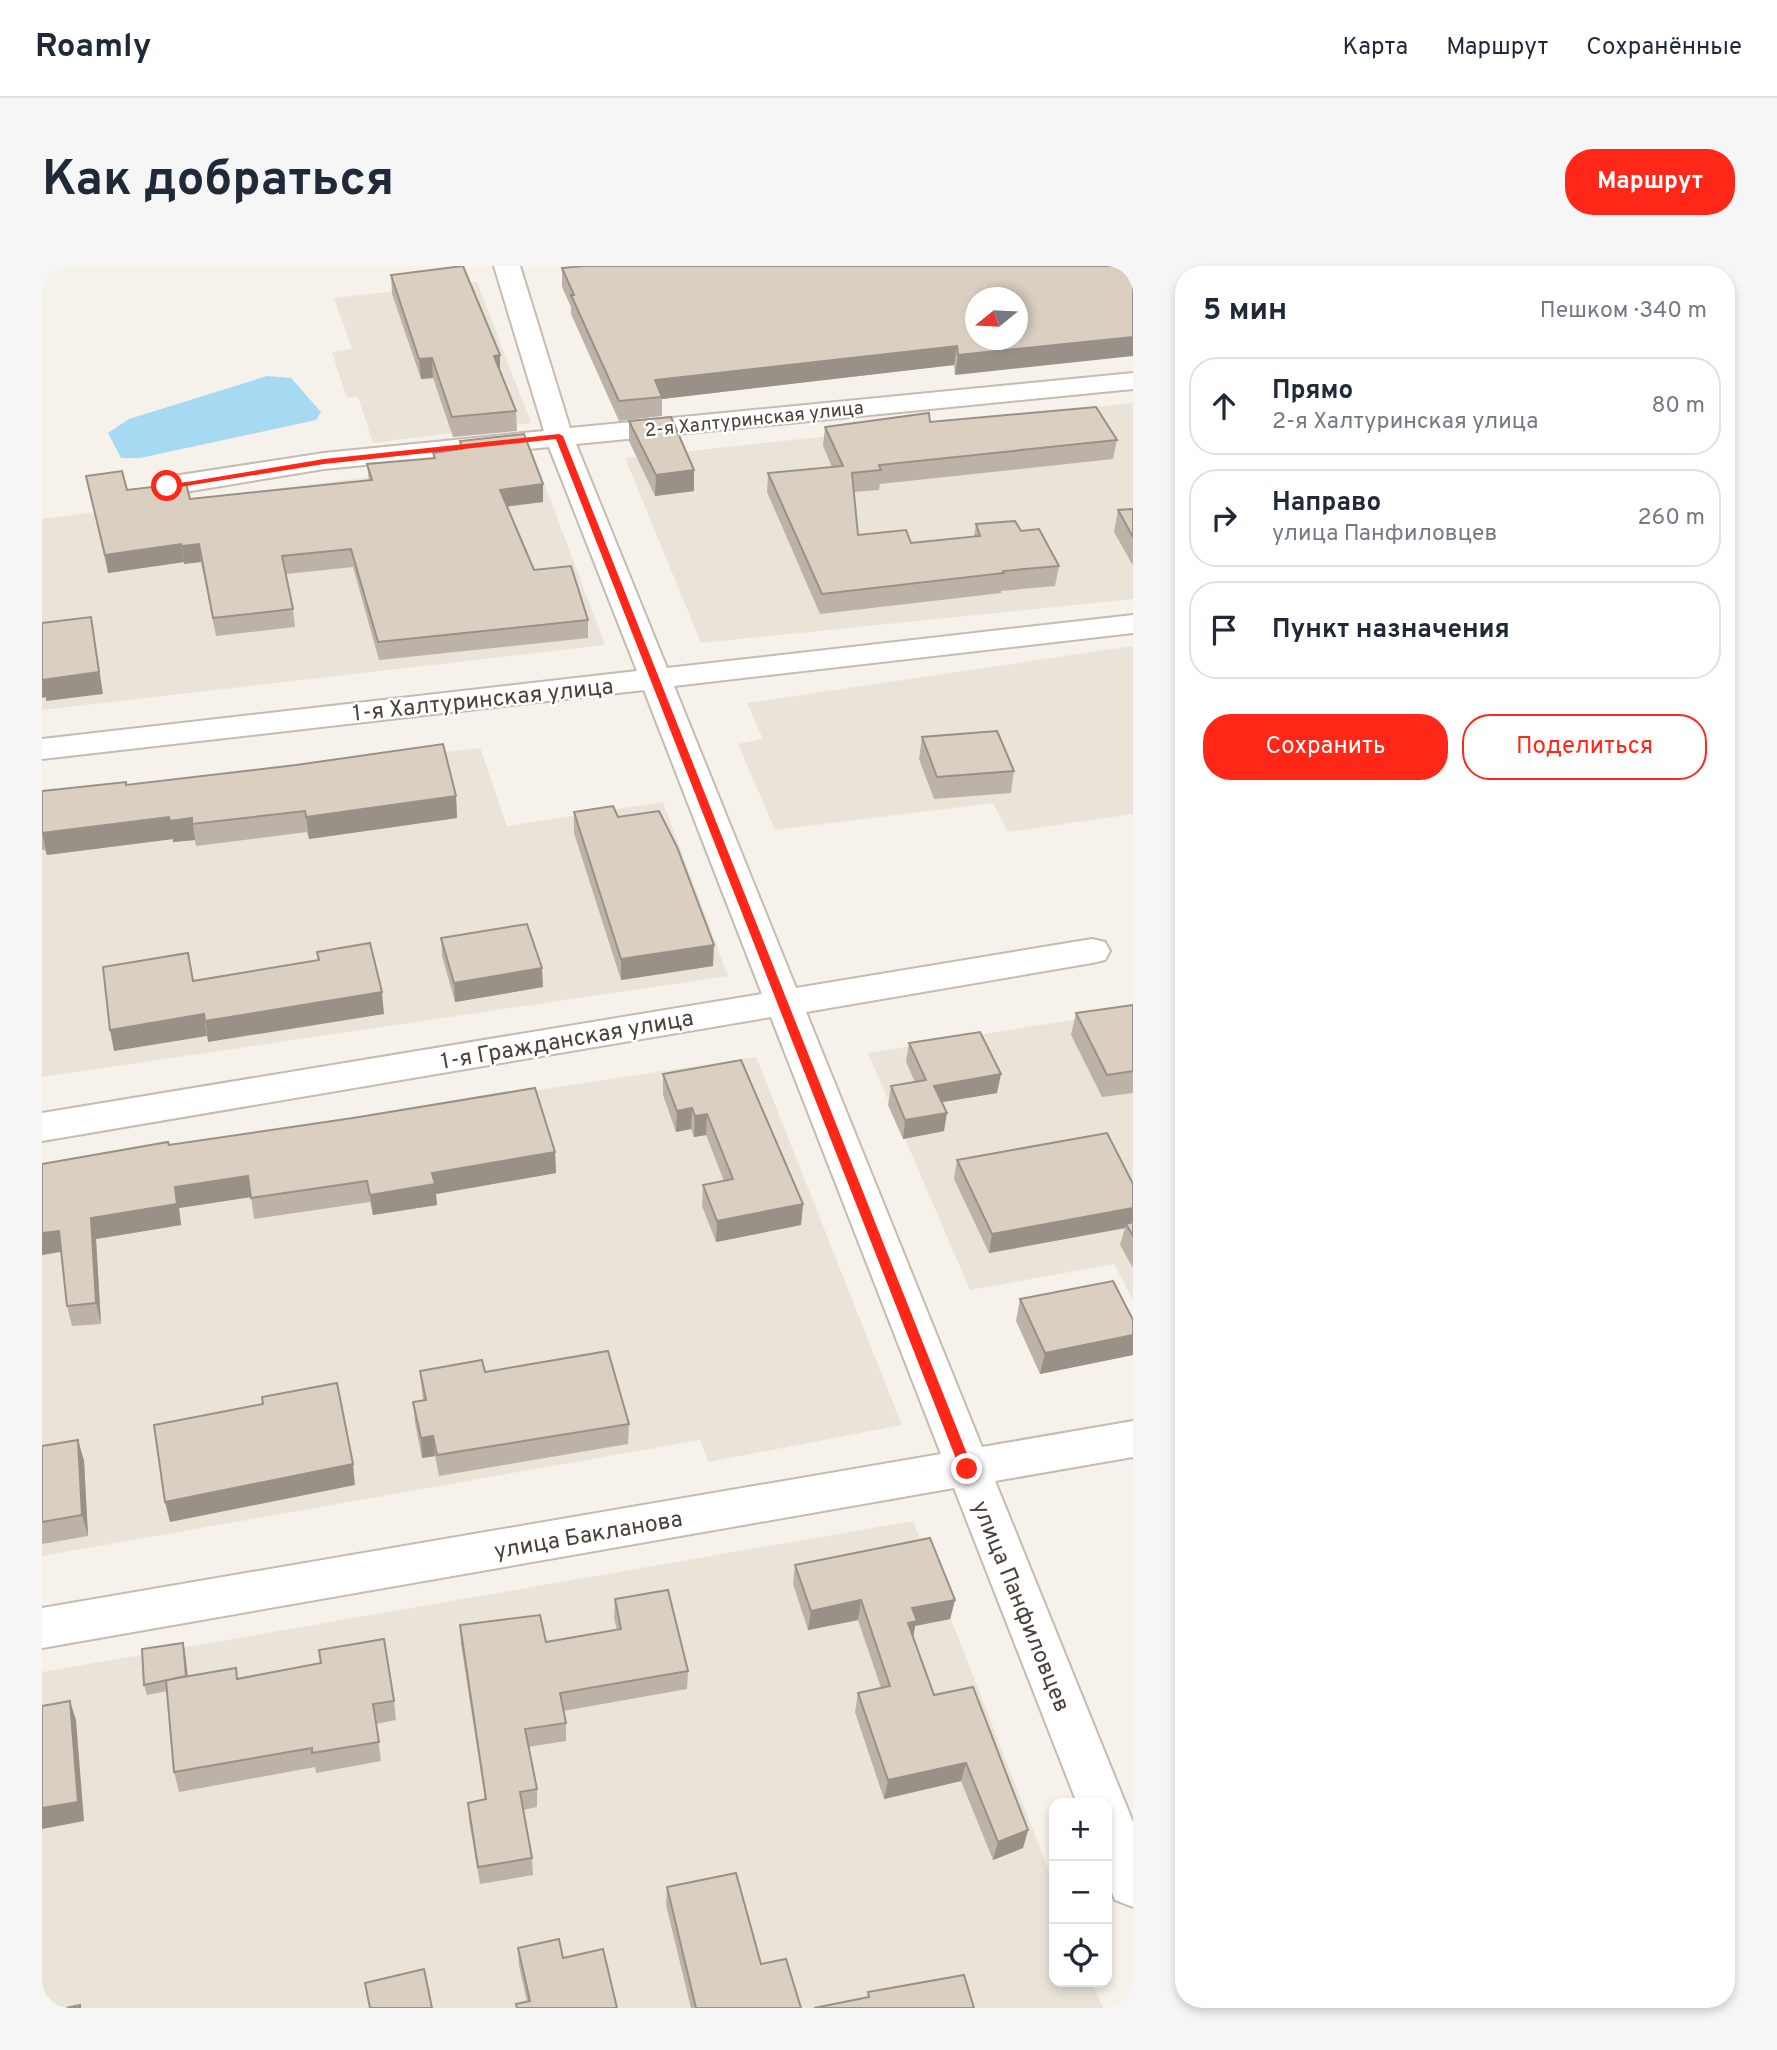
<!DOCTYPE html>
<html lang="ru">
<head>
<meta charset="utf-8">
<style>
	body { margin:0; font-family:Overpass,sans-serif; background:#f6f6f7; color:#1f2937 }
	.controls { position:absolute; right:21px; bottom:21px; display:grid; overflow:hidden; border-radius:14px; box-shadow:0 4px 10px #0003 }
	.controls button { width:63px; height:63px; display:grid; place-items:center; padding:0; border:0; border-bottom:2px solid #e0e1e3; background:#fff; color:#1f2937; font:35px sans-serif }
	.compass { position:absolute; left:923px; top:21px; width:63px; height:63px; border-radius:50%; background:#fff; box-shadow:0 4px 10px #0003; rotate:252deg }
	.stop { position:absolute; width:21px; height:21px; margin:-16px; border:5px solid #ff2718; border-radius:50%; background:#fff }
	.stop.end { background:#ff2718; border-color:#fff; box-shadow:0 2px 7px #0008 }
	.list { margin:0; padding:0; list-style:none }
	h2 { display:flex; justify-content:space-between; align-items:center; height:91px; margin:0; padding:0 28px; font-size:30px }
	h2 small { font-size:23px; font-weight:400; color:#747a83 }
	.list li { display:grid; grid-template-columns:46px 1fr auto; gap:21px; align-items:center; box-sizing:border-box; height:98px; margin:0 14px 14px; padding:0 14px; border:2px solid #e0e1e3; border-radius:28px }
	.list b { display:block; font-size:26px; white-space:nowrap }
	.list p { margin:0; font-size:23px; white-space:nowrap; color:#747a83 }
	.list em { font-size:23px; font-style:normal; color:#747a83 }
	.actions { display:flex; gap:14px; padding:21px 28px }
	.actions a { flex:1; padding:16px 0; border:2px solid #ff2718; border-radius:28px; text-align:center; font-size:24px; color:#ff2718 }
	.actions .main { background:#ff2718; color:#fff }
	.icon { flex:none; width:38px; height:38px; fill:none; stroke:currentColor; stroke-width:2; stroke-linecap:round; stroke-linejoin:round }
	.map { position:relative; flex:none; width:1091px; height:1742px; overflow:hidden; border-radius:28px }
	header { display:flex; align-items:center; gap:42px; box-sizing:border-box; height:98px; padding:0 35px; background:#fff; border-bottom:2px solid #e0e1e3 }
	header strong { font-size:33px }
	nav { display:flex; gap:38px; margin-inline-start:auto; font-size:24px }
	.intro { display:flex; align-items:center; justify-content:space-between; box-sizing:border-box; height:168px; padding:0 42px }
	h1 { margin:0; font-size:49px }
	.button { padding:18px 32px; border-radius:28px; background:#ff2718; color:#fff; font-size:24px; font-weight:700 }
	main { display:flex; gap:42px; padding:0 42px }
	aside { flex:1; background:#fff; border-radius:28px; box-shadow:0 4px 10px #0003 }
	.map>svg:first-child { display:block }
	.residential { fill:#eae3d8 }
	.water { fill:#a6daf3 }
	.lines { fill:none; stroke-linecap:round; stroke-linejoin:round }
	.minor-casing { stroke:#c5bbaf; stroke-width:4 }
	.minor { fill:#fff; fill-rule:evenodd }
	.wall { fill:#bcb2a7 }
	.shaded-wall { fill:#999188 }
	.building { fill:#dbcfc2; stroke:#999188; stroke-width:2; fill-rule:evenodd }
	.route { fill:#ff2718 }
	.labels { text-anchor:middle; stroke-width:5; stroke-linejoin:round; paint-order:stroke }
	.far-street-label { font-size:19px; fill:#4a4138; stroke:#fff }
	.street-label { font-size:23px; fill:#4a4138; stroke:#fff }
</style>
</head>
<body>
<header>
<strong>Roamly</strong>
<nav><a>Карта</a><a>Маршрут</a><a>Сохранённые</a></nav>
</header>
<div class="intro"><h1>Как добраться</h1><a class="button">Маршрут</a></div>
<main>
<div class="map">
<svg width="1091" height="1742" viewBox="0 0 1091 1742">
	<rect width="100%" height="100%" fill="#f6f1ea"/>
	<g class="residential">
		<path d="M435,16L489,157L331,177L316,131L305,132L290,86L310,83L292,32Z"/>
		<path d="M1091,137V333L659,377L583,192Z"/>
		<path d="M492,190L563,379L0,444V253Z"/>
		<path d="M1091,380V548L966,566L951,537L733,564L696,478L721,473L705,437Z"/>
		<path d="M438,482L465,560L621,536L686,710L0,811V532Z"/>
		<path d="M1091,744V1034L1072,998L928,1024L826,787Z"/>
		<path d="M714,791L860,1159L666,1196L658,1174L0,1290V899Z"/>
		<path d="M871,1255L1012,1618V1716H1050L1061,1742H0V1406Z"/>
	</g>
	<path class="water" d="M225,110L249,112L279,146L274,154L98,192H79L66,167L87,153Z"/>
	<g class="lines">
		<g class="minor-casing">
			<path id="minor" d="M452,0H478L528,162L1091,107V123L534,178L625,402L1091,349V367L632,420L754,722L1050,673L1063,676L1068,685L1063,694L1050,697L764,746L940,1181L1091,1155V1191L953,1215L1091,1556V1641L1073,1634L1065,1614V1537H1035L912,1222L0,1382V1342L899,1188L729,751L0,875V847L720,728L602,424L0,493V473L595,405L507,181L282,203L125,229L115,226L111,220L115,214L125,211L282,187L502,165Z"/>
		</g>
		<use href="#minor" class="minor"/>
	</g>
	<g class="wall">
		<path d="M1091,0L913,109L912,99L620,133V150L577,155L529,48V41L520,21V2Z"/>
		<path d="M349,9L458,89V105L474,145L475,165L411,171L391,112L379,113L350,28Z"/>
		<path d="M587,155L652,225L613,230L587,175Z"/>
		<path d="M888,156L1075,174L1071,193L838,218L837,224L811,226L816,269L869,277L932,270L934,258L979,265L1017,300L1013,320L959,325V327L778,348L725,226L726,207L790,201L781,180L783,161Z"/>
		<path d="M418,175L501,236L465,241L492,304L546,354V372L337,394L311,301L244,308L251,343L253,361L174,370L159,296L142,298V296L66,307L44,210L85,224L148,233L327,215L325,198L391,192V187L418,183Z"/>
		<path d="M1091,243V298H1090L1072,266L1076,244Z"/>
		<path d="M880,471L972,505L969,527L892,533L877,493Z"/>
		<path d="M84,519L414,530L415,552L267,573L265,566L154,580L153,574L131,576V573L5,589L3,584H0V525Z"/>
		<path d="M532,546L576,551L671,700L579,714L532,567Z"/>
		<path d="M399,672L501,721L413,736L400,690Z"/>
		<path d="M1091,739V827L1060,831L1029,769L1034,747Z"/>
		<path d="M867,777L955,827L900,836L902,865L861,873L846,839L849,820L873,816L864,796Z"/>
		<path d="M621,808L761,938L759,959L674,976L660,940L661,919L682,915L664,869L652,871L649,863L634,866L621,829Z"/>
		<path d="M127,879L513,886L514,907L394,928L395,939L331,949L328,936L212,953L209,931L137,942L139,959L54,973L59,1058L30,1060L25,1040L19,986L0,989V898Z"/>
		<path d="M915,894L1091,942V1002L1078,979L1083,962L947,987L912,913Z"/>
		<path d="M978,1033L1091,1054V1089L998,1108L974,1055Z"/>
		<path d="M378,1105L443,1106L587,1158L586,1178L397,1210L393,1190L380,1192L373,1157L371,1136L381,1134Z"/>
		<path d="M36,1174L42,1195L46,1270L0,1278V1180Z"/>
		<path d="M753,1299L913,1334L908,1353L873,1360L871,1372L892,1429L986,1564L981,1582L951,1594L919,1515L842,1533L813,1446L816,1427L839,1422L816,1354L766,1364L751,1318Z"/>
		<path d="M573,1333L646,1405L645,1423L521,1445L524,1457V1475L486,1481L495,1523V1541L481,1544L490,1592L491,1609L438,1618L427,1554L426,1537L443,1533L419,1378L418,1359L504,1376L575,1364L572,1352Z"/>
		<path d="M141,1377L143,1387L146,1410L196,1413L352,1435L354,1454L334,1458L339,1495L274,1507L273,1501L137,1526L132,1506L125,1425L105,1429L102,1419Z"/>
		<path d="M625,1621L719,1698L759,1742H649L624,1639Z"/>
		<path d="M476,1682L521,1692L575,1742H474V1738L485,1735L477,1700Z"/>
	</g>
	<g class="shaded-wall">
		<path d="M1091,71V90L913,109L916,89Z"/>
		<path d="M915,80L912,99L620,133L613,114Z"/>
		<path d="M458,89V109L452,90Z"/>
		<path d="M390,92L391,112L379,113L377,93Z"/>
		<path d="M652,204V225L613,230L614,209Z"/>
		<path d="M501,218V236L458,241V224Z"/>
		<path d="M139,278L142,296L66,307L63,289Z"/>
		<path d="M157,278L159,296L142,298L140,280Z"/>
		<path d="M49,351L61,428L4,435V431L0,432V412Z"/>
		<path d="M414,530L415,552L267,573L264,551Z"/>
		<path d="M127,551L150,552L153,574L131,576V573L5,589L0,567Z"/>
		<path d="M672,679L671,700L579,714V693Z"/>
		<path d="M500,702L501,721L413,736L412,717Z"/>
		<path d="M340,726L342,748L166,776L163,755Z"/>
		<path d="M162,748L165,770L72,785L68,764Z"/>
		<path d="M959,808L955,827L889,838L892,820Z"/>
		<path d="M650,842L649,863L634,866L635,845Z"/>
		<path d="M905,847L902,865L861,873L863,854Z"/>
		<path d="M665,848L664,869L652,871L653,850Z"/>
		<path d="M513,886L514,907L394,928L395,939L331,949L328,929L390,907Z"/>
		<path d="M206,910L209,931L137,942L139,959L54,973L59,1058L54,1037L49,952L133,921Z"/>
		<path d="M761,938L759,959L674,976L675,955Z"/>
		<path d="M1091,942V960L1084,958L1083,962L947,987L950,968Z"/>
		<path d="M17,965L22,985L0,989V967Z"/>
		<path d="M1091,1069V1089L998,1108L1003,1087Z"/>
		<path d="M391,1170L393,1190L380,1192L379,1172Z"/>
		<path d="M36,1174L42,1195L46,1270L40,1249Z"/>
		<path d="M311,1198L313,1219L128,1256L123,1236Z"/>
		<path d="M819,1334L816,1354L766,1364L769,1345Z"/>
		<path d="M913,1334L908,1353L873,1360L871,1374L866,1357L870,1342Z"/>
		<path d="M141,1377L143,1387L147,1422L144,1411Z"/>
		<path d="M28,1435L34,1454L42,1555L0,1563V1542Z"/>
		<path d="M924,1497L919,1515L842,1533L846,1514Z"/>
		<path d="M986,1564L981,1582L951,1594L956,1576Z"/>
	</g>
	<g class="building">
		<path d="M421,0L458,89L452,90L474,145L410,151L390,92L377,93L349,9Z"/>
		<path d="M542,0H1091V71L916,89L915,80L613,114L620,131L577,135L529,29H532L520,2ZM934,32H976V74H934Z"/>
		<path d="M1054,141L1075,174L837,199L839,204L810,207L816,269L864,264L869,277L938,270L934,258L973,255L979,265L997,263L1017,300L961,305L962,307L780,328L726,207L801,200L783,161L887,147L888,156Z"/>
		<path d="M629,151L652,204L614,209L587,155Z"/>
		<path d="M482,168L501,218L458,224L492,304L529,300L546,354L336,376L309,283L240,290L251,343L171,352L157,278L140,280L139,278L63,289L44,210L80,205L85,224L144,217L148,233L330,214L325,198L393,192L391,187L420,183L418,175Z"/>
		<path d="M1091,243V271L1076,244Z"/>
		<path d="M49,351L57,406L0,414V357Z"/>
		<path d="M955,465L972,505L895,511L880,471Z"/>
		<path d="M401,478L414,530L264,551L263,545L150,558V552L128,555L127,551L0,567V525L84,516V519L254,499Z"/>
		<path d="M571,540L576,551L617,545L635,581L672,679L579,693L532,546Z"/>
		<path d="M485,658L500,702L412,717L399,672Z"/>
		<path d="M328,677L340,726L163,755L162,748L68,764L61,701L146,687L151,715L277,694L275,686Z"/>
		<path d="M1091,739V805L1065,809L1034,747Z"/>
		<path d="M938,766L959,808L892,820L905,847L863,854L849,820L884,814L867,777Z"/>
		<path d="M699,794L761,938L675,955L661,919L691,913L665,848L653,850L650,842L635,845L621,808Z"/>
		<path d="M493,822L513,886L390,907L393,918L328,929L325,915L209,932L206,910L133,921L135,938L49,952L54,1037L25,1040L17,965L0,967V898L126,876L127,879L311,852Z"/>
		<path d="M1065,867L1091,918V942L950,968L915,894Z"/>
		<path d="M1091,956V970L1084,958Z"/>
		<path d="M1071,1015L1091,1054V1069L1003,1087L978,1033Z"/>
		<path d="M566,1085L587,1158L395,1189L391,1170L379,1172L371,1136L384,1134L378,1105L440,1094L443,1106Z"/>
		<path d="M295,1117L311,1198L123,1236L112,1159L221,1138L220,1131Z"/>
		<path d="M36,1174L40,1249L0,1256V1180Z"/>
		<path d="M888,1272L913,1334L870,1342L875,1355L866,1357L892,1429L931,1421L986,1564L956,1576L924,1497L846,1514L816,1427L848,1420L819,1334L769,1345L753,1299Z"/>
		<path d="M626,1324L646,1405L518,1427L524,1457L483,1463L495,1523L478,1526L490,1592L436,1601L426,1537L444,1533L418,1359L498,1349L504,1376L579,1363L573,1333Z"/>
		<path d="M342,1373L352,1435L331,1438L337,1476L270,1487V1482L132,1506L124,1414L194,1402L195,1413L279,1397L277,1384Z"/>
		<path d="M141,1377L144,1410L102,1419L100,1383Z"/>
		<path d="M28,1435L36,1536L0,1542V1440Z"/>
		<path d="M694,1607L719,1698L744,1693L759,1742H654L625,1621Z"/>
		<path d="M517,1673L521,1692L561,1683L575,1742H475L474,1738L488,1735L476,1682Z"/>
		<path d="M382,1703L390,1742H328L323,1717Z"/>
		<path d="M922,1709L932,1742H772L827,1731L826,1726Z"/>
		<path d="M38,1739V1742H24Z"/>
	</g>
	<path class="route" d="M517,168L521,170L931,1203L929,1207H920L918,1203L514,173L282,198L125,223L121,220L282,193Z"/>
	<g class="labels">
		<g class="far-street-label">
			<text transform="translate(712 152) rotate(-6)" y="7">2-я Халтуринская улица</text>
		</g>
		<g class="street-label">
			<text transform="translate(441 433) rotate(-6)" y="8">1-я Халтуринская улица</text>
			<text transform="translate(525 773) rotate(-10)" y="8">1-я Гражданская улица</text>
			<text transform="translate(546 1268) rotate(-10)" y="8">улица Бакланова</text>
			<text transform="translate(980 1340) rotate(68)" y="8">улица Панфиловцев</text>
		</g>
	</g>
</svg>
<div class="controls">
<button>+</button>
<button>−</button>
<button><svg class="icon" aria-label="locate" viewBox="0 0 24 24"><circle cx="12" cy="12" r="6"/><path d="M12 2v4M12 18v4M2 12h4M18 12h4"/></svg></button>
</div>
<svg class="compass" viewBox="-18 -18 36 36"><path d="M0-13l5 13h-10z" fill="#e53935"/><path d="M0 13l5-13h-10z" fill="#747a83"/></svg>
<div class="stop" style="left:125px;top:220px"></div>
<div class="stop end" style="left:925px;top:1203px"></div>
</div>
<aside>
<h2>5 мин<small>Пешком · 340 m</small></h2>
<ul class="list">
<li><svg class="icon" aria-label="ahead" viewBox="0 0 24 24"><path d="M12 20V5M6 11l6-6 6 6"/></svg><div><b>Прямо</b><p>2-я Халтуринская улица</p></div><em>80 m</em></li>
<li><svg class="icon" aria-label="right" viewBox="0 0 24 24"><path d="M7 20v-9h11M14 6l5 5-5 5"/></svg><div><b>Направо</b><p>улица Панфиловцев</p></div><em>260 m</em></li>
<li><svg class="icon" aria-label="arrive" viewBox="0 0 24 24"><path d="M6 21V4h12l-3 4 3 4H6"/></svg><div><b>Пункт назначения</b></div></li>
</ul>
<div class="actions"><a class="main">Сохранить</a><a>Поделиться</a></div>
</aside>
</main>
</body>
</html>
